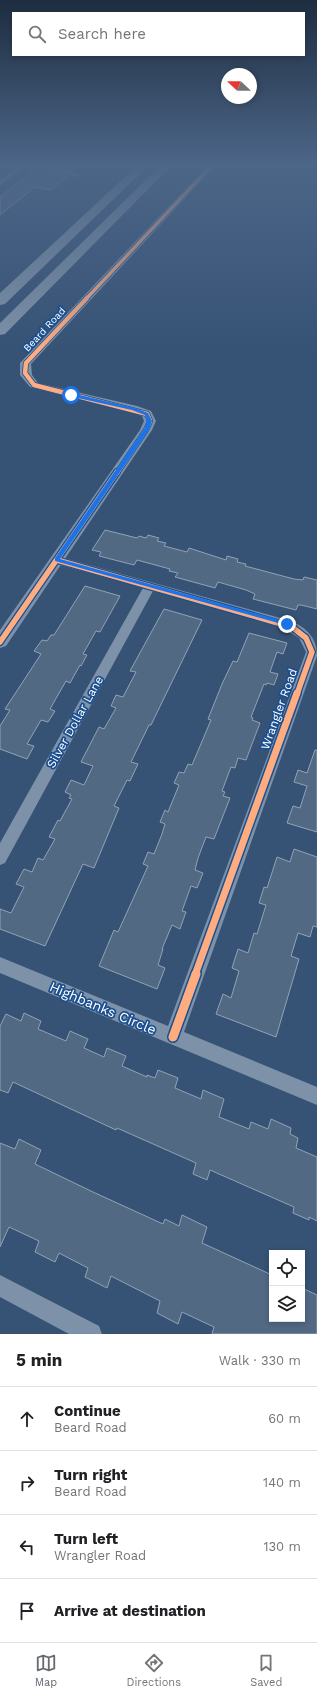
<!DOCTYPE html>
<html lang="en">
<head>
<meta charset="utf-8">
<style>
	body { margin:0; font-family:"Work Sans",sans-serif; background:#f6f6f6; color:#202124 }
	.controls { position:absolute; right:12px; bottom:12px; display:grid; overflow:hidden; border-radius:0px; box-shadow:0 2px 6px #0003 }
	.controls button { width:36px; height:36px; display:grid; place-items:center; padding:0; border:0; border-bottom:1px solid #e0e0e0; background:#fff; color:#202124; font:20px sans-serif }
	.compass { position:absolute; left:221px; top:68px; width:36px; height:36px; border-radius:50%; background:#fff; box-shadow:0 2px 6px #0003; rotate:292deg }
	.stop { position:absolute; width:12px; height:12px; margin:-9px; border:3px solid #1a73e8; border-radius:50%; background:#fff }
	.stop.end { background:#1a73e8; border-color:#fff; box-shadow:0 1px 4px #0008 }
	.list { margin:0; padding:0; list-style:none }
	h2 { display:flex; justify-content:space-between; align-items:center; height:52px; margin:0; padding:0 16px; font-size:17px }
	h2 small { font-size:13px; font-weight:400; color:#757577 }
	.list li { display:grid; grid-template-columns:26px 1fr auto; gap:12px; align-items:center; box-sizing:border-box; height:64px; padding:0 16px; border-top:1px solid #e0e0e0 }
	.list b { display:block; font-size:15px; white-space:nowrap }
	.list p { margin:0; font-size:13px; white-space:nowrap; color:#757577 }
	.list em { font-size:13px; font-style:normal; color:#757577 }
	.icon { flex:none; width:22px; height:22px; fill:none; stroke:currentColor; stroke-width:2; stroke-linecap:round; stroke-linejoin:round }
	.map { position:relative; flex:none; width:317px; height:1334px; overflow:hidden }
	.search { position:absolute; background:#fff; box-shadow:0 2px 6px #0003; left:12px; right:12px; top:12px; height:44px; display:flex; align-items:center; gap:10px; box-sizing:border-box; padding:0 14px; border-radius:0px; color:#757577; font-size:15px }
	.sheet { height:308px; background:#fff }
	nav { display:flex; justify-content:space-around; align-items:center; box-sizing:border-box; height:56px; border-top:1px solid #e0e0e0; background:#fff; font-size:11px; color:#757577 }
	nav a { display:grid; justify-items:center; gap:2px }
	nav .on { color:#656970 }
	.map>svg:first-child { display:block }
	.building { fill:#526984; stroke:#92a2b6 }
	.lines { fill:none; stroke-linecap:round; stroke-linejoin:round }
	.minor { fill:#7d92a8; fill-rule:evenodd }
	.tertiary { fill:#7d92a8; fill-rule:evenodd }
	.motorway { fill:#7e92a7; fill-rule:evenodd }
	.cycleway-far4-casing { stroke:#1b4f8f; stroke-width:5 }
	.cycleway-far3-casing { stroke:#1b4f8f; stroke-width:6 }
	.cycleway-far2-casing { stroke:#1b4f8f; stroke-width:8 }
	.cycleway-far1-casing { stroke:#1b4f8f; stroke-width:10 }
	.cycleway-casing { stroke:#1b4f8f; stroke-width:12 }
	.cycleway-far4 { stroke:#ffac80; stroke-width:3.5 }
	.cycleway-far3 { stroke:#ffac80; stroke-width:4.5 }
	.cycleway-far2 { stroke:#ffac80; stroke-width:5.5 }
	.cycleway-far1 { stroke:#ffac80; stroke-width:7 }
	.cycleway { stroke:#ffac80; stroke-width:9 }
	.route { fill:#1a73e8 }
	.labels { text-anchor:middle; stroke-width:3.5; stroke-linejoin:round; paint-order:stroke }
	.far-street-label { font-size:10px; fill:#fff; stroke:#1b4f8f }
	.street-label { font-size:12px; fill:#fff; stroke:#1b4f8f }
	.near-street-label { font-size:14px; fill:#fff; stroke:#1b4f8f }
</style>
</head>
<body>
<div class="map">
<svg width="317" height="1334" viewBox="0 0 317 1334">
	<rect width="100%" height="100%" fill="#365274"/>
	<g class="building">
		<path d="M43,163H84L74,170L68,168L41,164Z"/>
		<path d="M35,169L68,175L51,190L35,187L0,215V197Z"/>
		<path d="M105,530L137,538L139,536L146,538L148,535L159,538L157,541L166,543L164,546L187,552L189,548L226,560L227,556L238,559L237,562L246,564L245,566L294,579L303,580L304,577L317,580V609L301,605H298L296,610L253,599L255,594L246,590L218,582L215,588L175,577L178,573L169,571L170,569L137,560L134,565L99,556L101,552L92,550Z"/>
		<path d="M85,586L120,596L100,632L96,631L83,654L87,655L81,666L80,665L70,683L66,681L50,709L55,711L48,722L41,720L27,744L34,746L27,759L0,749V726L10,710L5,709L41,654L34,651L42,640L47,641L51,635H54Z"/>
		<path d="M164,609L202,620L151,725H149L131,762L138,764L130,781L127,780L114,806L119,808L94,868L83,864L45,946L0,929V909L11,913L24,887L16,884L24,869L32,872L38,858L43,860L55,839L49,837L58,820L60,821L72,799L69,798L71,795L65,792L71,780L84,785L93,766L81,762L99,727L104,729L116,708L111,706L116,695L123,697L136,672L130,671Z"/>
		<path d="M249,633L287,643L283,654L277,652L270,672L278,674L274,685L267,683L266,685L264,684L251,717L253,718L252,720L260,723L246,760L238,758L235,768L231,767L222,791L225,792L223,796L230,798L214,839L206,837L198,858L195,870L203,873L197,888L191,886L182,911L186,912L180,929L172,925L162,949H163L158,965L165,968L157,989L99,966L114,930L118,932L148,866L143,864L148,852L154,854L162,834L165,824L160,822L165,810L168,812L179,785L174,783L179,772L184,773L188,764L192,765L211,720L208,719L222,684L233,661L237,662Z"/>
		<path d="M315,750H317V832L287,823L293,806L300,808L307,786L294,782L298,770L307,773Z"/>
		<path d="M294,849L317,857V927L313,926L310,937L298,933L291,956L299,959L276,1037L216,1014L223,994L231,998L239,971L232,968L238,949L248,953L254,933L257,934L266,905L259,903L264,887L267,888L277,857L290,862Z"/>
		<path d="M24,1013L41,1021L38,1029L66,1041L70,1031L88,1039L84,1048L104,1057L107,1048L126,1056L122,1066L147,1077V1075L155,1078L158,1070L178,1078L175,1088L201,1099L203,1090L224,1099L219,1117L249,1129L251,1122L268,1129L271,1119L291,1128L290,1134L298,1138L296,1148L317,1157V1221L309,1217V1220L293,1213L294,1207L210,1170L207,1180L193,1174L196,1163L117,1128L116,1130L13,1082L8,1093L0,1090V1026L6,1014L21,1021Z"/>
		<path d="M19,1139L41,1150L35,1164L93,1192L163,1224L165,1219L179,1226L182,1215L207,1227L202,1243L272,1275V1319H302V1288L317,1295V1334H212L214,1327L182,1312L178,1324L157,1313L160,1301L111,1276L107,1288L85,1277L88,1268L59,1253L55,1262L35,1252L39,1241L9,1227L0,1247V1143L15,1149Z"/>
	</g>
	<g class="lines">
		<g class="minor">
			<path d="M22,163L68,169L80,175L77,177L66,173L26,166L0,185V180Z"/>
			<path d="M57,556L291,621C307,628 317,638 317,656L184,1032L317,1087V1105L0,973V957L168,1026L306,652L299,638L283,628L153,591L5,863L0,865V843L143,588L53,563L51,560L53,557Z"/>
			<path d="M0,1275L99,1326L102,1334H69L0,1297Z"/>
		</g>
		<path class="tertiary" d="M210,163H218L31,364L32,375L38,383L137,406L151,411L156,421L152,430L6,646L0,648V630L140,430L144,421L142,416L129,412L30,387L20,375V363Z"/>
		<g class="motorway">
			<path d="M140,163H151L5,304L0,305V293Z"/>
			<path d="M163,163H174L5,334L0,335V323Z"/>
		</g>
		<g class="cycleway-far4-casing">
			<path id="cycleway-far4" d="M86,299L214,163"/>
		</g>
		<g class="cycleway-far3-casing">
			<path id="cycleway-far3" d="M87,298L26,363L25,373L34,385L147,414L150,421L146,430L117,473"/>
		</g>
		<g class="cycleway-far2-casing">
			<g id="cycleway-far2">
				<path d="M57,560L292,627L306,638L312,652L297,694"/>
				<path d="M0,642L117,472"/>
			</g>
		</g>
		<g class="cycleway-far1-casing">
			<path id="cycleway-far1" d="M195,975L297,693"/>
		</g>
		<g class="cycleway-casing">
			<path id="cycleway" d="M173,1037L196,974"/>
		</g>
		<use href="#cycleway-far4" class="cycleway-far4"/>
		<use href="#cycleway-far3" class="cycleway-far3"/>
		<use href="#cycleway-far2" class="cycleway-far2"/>
		<use href="#cycleway-far1" class="cycleway-far1"/>
		<use href="#cycleway" class="cycleway"/>
	</g>
	<linearGradient id="sky" x2="0" y2="1"><stop stop-color="#1e2d40"/><stop offset="0.47" stop-color="#4c6688"/><stop offset="1" stop-color="#4c6688" stop-opacity="0"/></linearGradient>
	<rect width="317" height="350" fill="url(#sky)"/>
	<path class="route" d="M71,393L135,408L148,413L152,421L149,430L60,559L287,622L290,624L289,626L55,561V558L144,429L147,421L145,415L132,410L69,396Z"/>
	<g class="labels">
		<g class="far-street-label">
			<text transform="translate(44 329) rotate(-47)" y="4">Beard Road</text>
		</g>
		<g class="street-label">
			<text transform="translate(279 709) rotate(-70)" y="4">Wrangler Road</text>
			<text transform="translate(75 722) rotate(-61)" y="4">Silver Dollar Lane</text>
		</g>
		<g class="near-street-label">
			<text transform="translate(103 1008) rotate(23)" y="5">Highbanks Circle</text>
		</g>
	</g>
</svg>
<div class="controls">
<button><svg class="icon" aria-label="locate" viewBox="0 0 24 24"><circle cx="12" cy="12" r="6"/><path d="M12 2v4M12 18v4M2 12h4M18 12h4"/></svg></button>
<button><svg class="icon" aria-label="layers" viewBox="0 0 24 24"><path d="M12 4l9 5-9 5-9-5zM3 14l9 5 9-5"/></svg></button>
</div>
<svg class="compass" viewBox="-18 -18 36 36"><path d="M0-13l5 13h-10z" fill="#e53935"/><path d="M0 13l5-13h-10z" fill="#757577"/></svg>
<div class="stop" style="left:71px;top:395px"></div>
<div class="stop end" style="left:287px;top:624px"></div>
<div class="search"><svg class="icon" aria-label="search" viewBox="0 0 24 24"><circle cx="10" cy="10" r="6"/><path d="M15 15l6 6"/></svg>Search here</div>
</div>
<section class="sheet">
<h2>5 min<small>Walk · 330 m</small></h2>
<ul class="list">
<li><svg class="icon" aria-label="ahead" viewBox="0 0 24 24"><path d="M12 20V5M6 11l6-6 6 6"/></svg><div><b>Continue</b><p>Beard Road</p></div><em>60 m</em></li>
<li><svg class="icon" aria-label="right" viewBox="0 0 24 24"><path d="M7 20v-9h11M14 6l5 5-5 5"/></svg><div><b>Turn right</b><p>Beard Road</p></div><em>140 m</em></li>
<li><svg class="icon" aria-label="left" viewBox="0 0 24 24"><path d="M17 20v-9H6M10 6l-5 5 5 5"/></svg><div><b>Turn left</b><p>Wrangler Road</p></div><em>130 m</em></li>
<li><svg class="icon" aria-label="arrive" viewBox="0 0 24 24"><path d="M6 21V4h12l-3 4 3 4H6"/></svg><div><b>Arrive at destination</b></div></li>
</ul>
</section>
<nav>
<a class="on"><svg class="icon" aria-label="map" viewBox="0 0 24 24"><path d="M3 6l6-2 6 2 6-2v14l-6 2-6-2-6 2zM9 4v14M15 6v14"/></svg>Map</a>
<a><svg class="icon" aria-label="directions" viewBox="0 0 24 24"><path d="M12 3l9 9-9 9-9-9zM9 14v-3h6M13 9l2 2-2 2"/></svg>Directions</a>
<a><svg class="icon" aria-label="saved" viewBox="0 0 24 24"><path d="M7 4h10v16l-5-4-5 4z"/></svg>Saved</a>
</nav>
</body>
</html>
